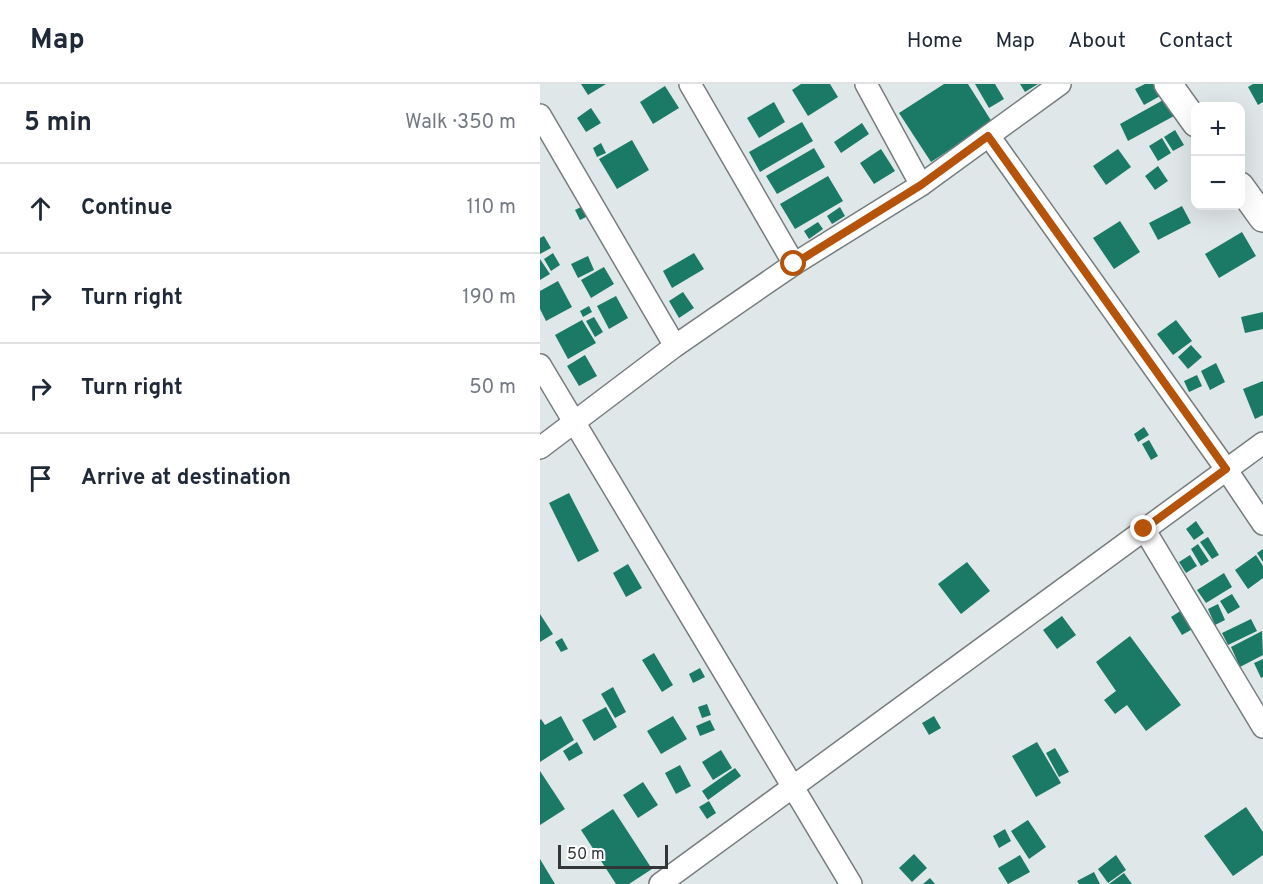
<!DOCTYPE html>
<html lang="en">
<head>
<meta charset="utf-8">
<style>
	body { margin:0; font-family:Overpass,sans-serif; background:#f2f2f3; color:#1f2937 }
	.controls { position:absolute; right:18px; top:18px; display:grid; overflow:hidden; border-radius:12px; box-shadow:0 6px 24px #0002 }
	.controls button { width:54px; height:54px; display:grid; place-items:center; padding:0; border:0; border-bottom:2px solid #e0e1e3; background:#fff; color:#1f2937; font:30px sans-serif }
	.scale { position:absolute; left:18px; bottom:15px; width:110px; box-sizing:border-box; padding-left:6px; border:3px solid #333636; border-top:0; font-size:16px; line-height:21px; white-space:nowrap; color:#333636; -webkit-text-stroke:4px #fff; paint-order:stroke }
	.stop { position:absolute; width:18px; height:18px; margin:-14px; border:4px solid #b45309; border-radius:50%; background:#fff }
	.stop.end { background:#b45309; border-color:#fff; box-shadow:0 2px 6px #0008 }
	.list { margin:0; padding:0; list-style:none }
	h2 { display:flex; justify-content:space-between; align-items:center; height:78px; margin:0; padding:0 24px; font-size:26px }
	h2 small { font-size:20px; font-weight:400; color:#747a83 }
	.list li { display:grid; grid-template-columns:39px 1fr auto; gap:18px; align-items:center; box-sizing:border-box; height:90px; padding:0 24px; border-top:2px solid #e0e1e3 }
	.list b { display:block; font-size:22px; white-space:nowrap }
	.list em { font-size:20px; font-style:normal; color:#747a83 }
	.icon { flex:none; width:33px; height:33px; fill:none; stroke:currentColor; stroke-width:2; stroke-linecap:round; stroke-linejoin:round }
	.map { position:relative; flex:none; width:723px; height:800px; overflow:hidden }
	header { display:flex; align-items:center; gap:36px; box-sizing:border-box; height:84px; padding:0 30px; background:#fff; border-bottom:2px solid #e0e1e3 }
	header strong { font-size:28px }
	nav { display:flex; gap:33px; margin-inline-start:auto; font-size:21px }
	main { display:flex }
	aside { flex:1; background:#fff }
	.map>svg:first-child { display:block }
	.building { fill:#1a7a65 }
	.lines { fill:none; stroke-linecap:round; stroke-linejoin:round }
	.minor-casing { stroke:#777d7e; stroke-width:24 }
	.major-casing { stroke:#777d7e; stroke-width:30 }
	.minor { stroke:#fff; stroke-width:21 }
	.major { stroke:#fff; stroke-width:27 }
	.route { stroke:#b45309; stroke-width:8 }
</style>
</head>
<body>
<header>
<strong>Map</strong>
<nav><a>Home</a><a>Map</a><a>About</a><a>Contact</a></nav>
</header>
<main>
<aside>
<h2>5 min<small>Walk · 350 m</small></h2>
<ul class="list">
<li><svg class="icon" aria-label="ahead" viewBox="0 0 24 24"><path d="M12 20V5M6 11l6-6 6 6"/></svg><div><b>Continue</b></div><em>110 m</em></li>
<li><svg class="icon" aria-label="right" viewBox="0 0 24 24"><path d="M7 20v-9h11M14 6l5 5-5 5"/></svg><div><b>Turn right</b></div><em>190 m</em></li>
<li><svg class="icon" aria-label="right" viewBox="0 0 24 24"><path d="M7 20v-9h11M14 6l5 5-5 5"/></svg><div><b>Turn right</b></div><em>50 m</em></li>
<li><svg class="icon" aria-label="arrive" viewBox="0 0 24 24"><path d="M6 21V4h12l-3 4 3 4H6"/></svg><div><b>Arrive at destination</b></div></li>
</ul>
</aside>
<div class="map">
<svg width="723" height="800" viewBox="0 0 723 800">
	<rect width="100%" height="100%" fill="#e0e7e8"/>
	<g class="building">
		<path d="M41,0H66L48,11Z"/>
		<path d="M261,0H290L298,13L268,32L252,6Z"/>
		<path d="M404,0H428L452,38L391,78L359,29Z"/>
		<path d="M435,0H455L464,15L449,24Z"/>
		<path d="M480,0H498L485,8Z"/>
		<path d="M605,0H614L620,12L604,21L595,5Z"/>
		<path d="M713,0H723V18L718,21L708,3Z"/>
		<path d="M125,2L139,24L113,40L100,18Z"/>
		<path d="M625,15L634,32L588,57L580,40Z"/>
		<path d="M234,18L245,38L219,54L207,34Z"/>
		<path d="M51,24L61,39L46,48L37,34Z"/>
		<path d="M262,38L273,57L220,88L209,68Z"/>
		<path d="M322,39L329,50L301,69L294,58Z"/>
		<path d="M635,46L644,61L633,67L624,53Z"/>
		<path d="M622,54L631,69L618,77L609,62Z"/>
		<path d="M92,56L109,86L77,105L59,75Z"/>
		<path d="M61,59L66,69L57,73L53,64Z"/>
		<path d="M274,64L285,83L237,110L226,92Z"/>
		<path d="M341,65L355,87L334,100L320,79Z"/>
		<path d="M578,65L591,83L566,101L553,82Z"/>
		<path d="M618,82L628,97L615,106L605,92Z"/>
		<path d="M288,92L303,117L255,145L240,120Z"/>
		<path d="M43,122L48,132L40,136L35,126Z"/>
		<path d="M642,122L651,139L618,156L609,139Z"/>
		<path d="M300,123L305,132L292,140L287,132Z"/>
		<path d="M580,137L600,168L574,185L553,154Z"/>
		<path d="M278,138L283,145L269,155L264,147Z"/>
		<path d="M702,148L716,172L679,194L665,170Z"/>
		<path d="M4,152L11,164L0,170V154Z"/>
		<path d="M13,169L20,181L11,187L4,175Z"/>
		<path d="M154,169L164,185L132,204L123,187Z"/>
		<path d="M48,172L54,186L38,194L31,180Z"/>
		<path d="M0,175L10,190L0,196Z"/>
		<path d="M64,183L74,200L51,214L41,196Z"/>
		<path d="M18,197L32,223L6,237L0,225V207Z"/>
		<path d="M143,208L154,224L139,234L129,217Z"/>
		<path d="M76,212L88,234L69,245L57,222Z"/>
		<path d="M49,222L52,228L43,233L40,227Z"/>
		<path d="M723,228V245L705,249L701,233Z"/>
		<path d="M54,233L63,248L55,253L46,237Z"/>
		<path d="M42,236L56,259L28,275L15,251Z"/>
		<path d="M636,236L652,257L633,271L617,250Z"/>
		<path d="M651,261L662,273L648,285L638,273Z"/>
		<path d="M45,271L57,292L39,302L27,282Z"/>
		<path d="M676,279L685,298L670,306L661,287Z"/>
		<path d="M657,291L662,302L649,308L644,297Z"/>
		<path d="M723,297V331L715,335L703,305Z"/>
		<path d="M604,343L609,351L598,358L594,350Z"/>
		<path d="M609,356L618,372L611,376L602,360Z"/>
		<path d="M29,409L59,467L38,478L9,419Z"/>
		<path d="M656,437L664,449L654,456L646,445Z"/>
		<path d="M668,453L679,471L672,475L660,458Z"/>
		<path d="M658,460L669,477L661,482L651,465Z"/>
		<path d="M723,465V478L717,469Z"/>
		<path d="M650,471L657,482L646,489L639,478Z"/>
		<path d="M716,471L723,482V494L708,505L695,486Z"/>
		<path d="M427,478L450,507L421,530L398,500Z"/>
		<path d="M88,480L102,504L86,513L73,489Z"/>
		<path d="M684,489L692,503L666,519L657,506Z"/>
		<path d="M692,510L700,523L688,530L680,517Z"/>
		<path d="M678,520L685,536L675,541L668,525Z"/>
		<path d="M645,524L656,543L642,551L631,533Z"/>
		<path d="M0,530L13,550L0,558Z"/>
		<path d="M522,532L536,551L517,565L503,546Z"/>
		<path d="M711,535L717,547L688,561L682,549Z"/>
		<path d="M722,547L723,571L700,583L691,563Z"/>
		<path d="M590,552L641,621L606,647L587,621L575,630L564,616L576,607L556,578Z"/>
		<path d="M22,554L28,565L21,568L15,558Z"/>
		<path d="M114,569L133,601L122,608L102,576Z"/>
		<path d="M723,575V593L721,594L714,579Z"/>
		<path d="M160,584L165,593L153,599L149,590Z"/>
		<path d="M73,603L86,628L75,634L61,610Z"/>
		<path d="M167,620L171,631L162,634L158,623Z"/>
		<path d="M66,623L77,643L54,657L42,636Z"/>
		<path d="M21,632L34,656L0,678V636L1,635L5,641Z"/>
		<path d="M133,632L147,655L121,670L107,647Z"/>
		<path d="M394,632L401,644L389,651L382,639Z"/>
		<path d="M170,636L175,646L160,652L156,642Z"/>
		<path d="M37,658L43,669L29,677L23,667Z"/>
		<path d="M497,658L521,699L496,713L472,672Z"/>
		<path d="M515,664L529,688L519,693L506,669Z"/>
		<path d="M181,666L192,684L173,696L162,678Z"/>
		<path d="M140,681L151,702L136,710L125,689Z"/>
		<path d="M195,684L201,692L168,716L162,707Z"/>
		<path d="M0,687L25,725L0,741Z"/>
		<path d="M103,698L118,721L98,734L83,711Z"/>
		<path d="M169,717L176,729L167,735L159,723Z"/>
		<path d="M706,723L723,748V771L693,792L664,752Z"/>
		<path d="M73,725L112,785L89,800H76L41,746Z"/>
		<path d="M488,736L506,763L489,775L471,747Z"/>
		<path d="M465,745L471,757L459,764L453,752Z"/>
		<path d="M374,770L387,784L372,798L359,784Z"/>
		<path d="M480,771L490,788L468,800L458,784Z"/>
		<path d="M576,771L586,786L568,799L558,785Z"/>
		<path d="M0,775L15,800H0Z"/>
		<path d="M554,788L560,800H539L537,797Z"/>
		<path d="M584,789L592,800H569Z"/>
		<path d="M390,794L395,800H383Z"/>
	</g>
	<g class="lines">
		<g class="minor-casing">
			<g id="minor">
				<path d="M150,0L254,180"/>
				<path d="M326,0L381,101"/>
				<path d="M0,31L135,262"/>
				<path d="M449,52L686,385L723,440"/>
				<path d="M0,281L311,800"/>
				<path d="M0,364L135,262L254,180L381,101L520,0"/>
				<path d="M604,445L723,643"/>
				<path d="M120,800L723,359"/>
			</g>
		</g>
		<g class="major-casing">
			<g id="major">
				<path d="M628,0L656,39"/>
				<path d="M700,102L723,134"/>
			</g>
		</g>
		<use href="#minor" class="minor"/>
		<use href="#major" class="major"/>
	</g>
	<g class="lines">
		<path class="route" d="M254,180L381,101L448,52L686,385L604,445"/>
	</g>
</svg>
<div class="controls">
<button>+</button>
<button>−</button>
</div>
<div class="scale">50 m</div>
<div class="stop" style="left:254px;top:180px"></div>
<div class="stop end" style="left:604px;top:445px"></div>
</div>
</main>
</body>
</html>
